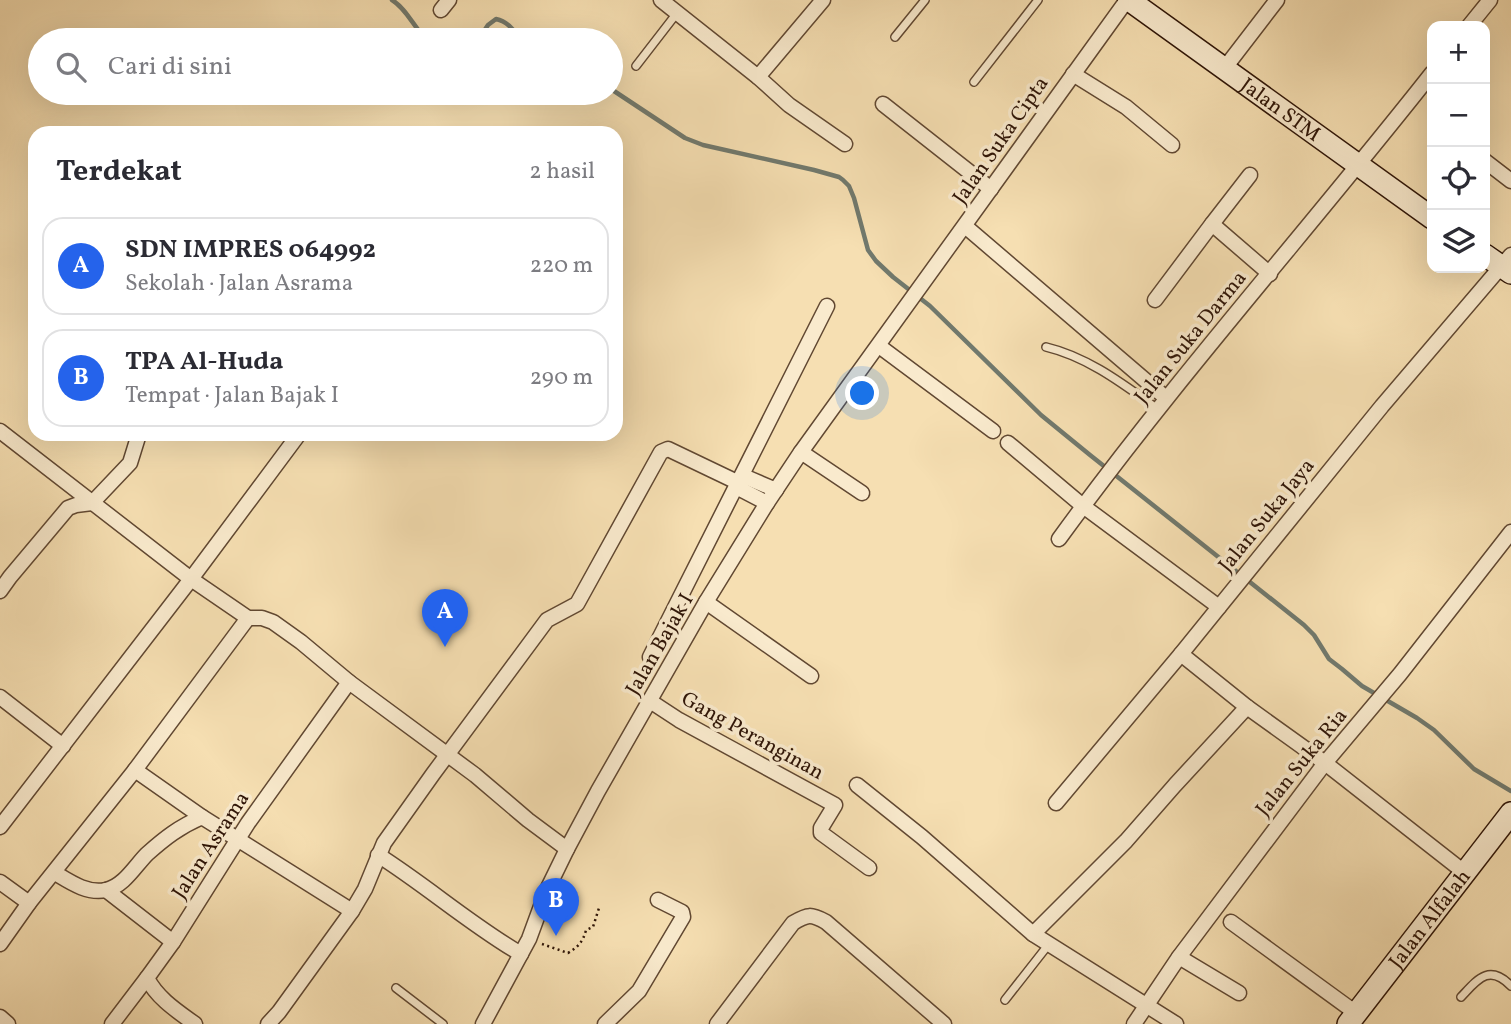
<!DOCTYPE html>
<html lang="id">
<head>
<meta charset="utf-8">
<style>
	body { margin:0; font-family:Vollkorn,serif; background:#f7f7f7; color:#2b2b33 }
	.controls { position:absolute; right:21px; top:21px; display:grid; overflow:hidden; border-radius:14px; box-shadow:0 7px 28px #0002 }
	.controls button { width:63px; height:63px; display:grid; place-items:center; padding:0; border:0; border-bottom:2px solid #e1e1e2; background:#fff; color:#2b2b33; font:35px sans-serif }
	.you { position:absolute; left:863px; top:394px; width:24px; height:24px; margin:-18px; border:5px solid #fff; border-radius:50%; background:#1a73e8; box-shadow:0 0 0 10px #1a73e833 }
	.badge { display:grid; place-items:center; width:46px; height:46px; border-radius:50%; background:#2563eb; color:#fff; font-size:23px; font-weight:700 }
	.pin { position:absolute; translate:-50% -58px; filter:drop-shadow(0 2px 4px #0008) }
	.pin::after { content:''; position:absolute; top:37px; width:24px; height:21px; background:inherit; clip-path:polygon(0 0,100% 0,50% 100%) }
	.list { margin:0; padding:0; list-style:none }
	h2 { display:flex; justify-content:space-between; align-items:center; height:91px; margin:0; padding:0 28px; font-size:30px }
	h2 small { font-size:23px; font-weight:400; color:#7c7c81 }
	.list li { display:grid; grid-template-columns:46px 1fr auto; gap:21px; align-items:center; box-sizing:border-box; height:98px; margin:0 14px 14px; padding:0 14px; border:2px solid #e1e1e2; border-radius:21px }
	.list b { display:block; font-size:26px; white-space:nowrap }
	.list p { margin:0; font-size:23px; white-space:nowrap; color:#7c7c81 }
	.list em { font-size:23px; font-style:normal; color:#7c7c81 }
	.icon { flex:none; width:38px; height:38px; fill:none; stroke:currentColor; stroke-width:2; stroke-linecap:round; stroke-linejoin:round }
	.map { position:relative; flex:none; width:1511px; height:1024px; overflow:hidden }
	.search { position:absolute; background:#fff; box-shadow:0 7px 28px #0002; left:28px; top:28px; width:595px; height:77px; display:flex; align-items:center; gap:18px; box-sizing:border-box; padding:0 24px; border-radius:38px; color:#7c7c81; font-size:26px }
	.panel { position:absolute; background:#fff; box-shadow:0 7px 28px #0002; left:28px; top:126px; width:595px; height:315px; border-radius:21px }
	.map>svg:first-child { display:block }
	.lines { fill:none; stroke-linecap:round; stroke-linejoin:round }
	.stream { stroke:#71796d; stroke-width:4.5 }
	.lane-casing { stroke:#614832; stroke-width:10 }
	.street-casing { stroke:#614832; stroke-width:17 }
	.secondary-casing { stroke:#2f1507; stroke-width:24 }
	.path { stroke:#2f1507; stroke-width:2.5; stroke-dasharray:2 3.5; stroke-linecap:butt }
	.lane { stroke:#f9eacd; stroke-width:7 }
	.street { stroke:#f9eacd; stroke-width:14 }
	.secondary { stroke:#f9eacd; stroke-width:21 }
	.labels { text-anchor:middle; stroke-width:7; stroke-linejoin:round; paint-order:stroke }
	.street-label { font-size:21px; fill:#2f1507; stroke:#f9eacd }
</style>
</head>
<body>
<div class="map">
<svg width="1511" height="1024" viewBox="0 0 1511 1024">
	<rect width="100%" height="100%" fill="#f6dfb2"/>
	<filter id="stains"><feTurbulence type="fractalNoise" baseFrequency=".00286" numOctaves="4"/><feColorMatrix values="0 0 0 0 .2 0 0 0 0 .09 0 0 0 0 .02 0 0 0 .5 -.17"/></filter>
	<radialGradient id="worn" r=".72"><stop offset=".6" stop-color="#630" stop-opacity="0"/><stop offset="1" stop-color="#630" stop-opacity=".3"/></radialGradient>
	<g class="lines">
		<g class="stream">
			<path d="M392,0C407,9 414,28 427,40"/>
			<path d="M478,40L488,25L496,19C509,22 514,31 521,40"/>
			<path d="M611,89L685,138L703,145L814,170L839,177L843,180L849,186L854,198L868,250L876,261L893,277L930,306L1041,415L1090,455L1304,625L1314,635L1329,659L1342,669L1362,686L1417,718L1434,730L1474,769L1511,791"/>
		</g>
		<g class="lane-casing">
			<g id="lane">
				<path d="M895,37L925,0"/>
				<path d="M636,66L677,13"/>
				<path d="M974,82L1038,0"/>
				<path d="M1046,347C1088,357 1123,384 1158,409"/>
				<path d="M396,988L443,1024"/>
				<path d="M1461,997C1477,980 1489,963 1511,986"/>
				<path d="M1005,1000L1049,944"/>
			</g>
		</g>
		<g class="street-casing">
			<g id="street">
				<path d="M661,0L758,77L823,0"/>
				<path d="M441,10L449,0"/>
				<path d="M1469,26L1490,0"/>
				<path d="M1224,69L1277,0"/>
				<path d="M1073,74L1126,107L1172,145"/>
				<path d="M758,77L789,105L845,144"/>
				<path d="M883,104L991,189"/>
				<path d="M1485,161L1511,181"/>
				<path d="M1212,224L1250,175"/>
				<path d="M965,226L1166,398"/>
				<path d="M1155,300L1212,224L1270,274"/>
				<path d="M879,346L993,431"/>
				<path d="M0,431L191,579L248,618H262L273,622L301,642L349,682L475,775L528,820L567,849"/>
				<path d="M1008,443L1083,506L1219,607"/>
				<path d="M801,452L862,493"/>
				<path d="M737,482L748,478L776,490"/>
				<path d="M1059,539C1176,378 1309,229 1432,73"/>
				<path d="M0,591L10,577L68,508L76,505L92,503L130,463L139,434"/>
				<path d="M706,602L811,676"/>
				<path d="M1181,654L1247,707L1325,763L1464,872"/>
				<path d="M650,657L827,306"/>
				<path d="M0,697L63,746"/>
				<path d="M650,701L679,720L835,805L821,828V833L869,868"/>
				<path d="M135,770L202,817"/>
				<path d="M857,785L922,837L1033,934"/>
				<path d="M1056,803L1181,654L1382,406L1511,255"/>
				<path d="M0,827L191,579L299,434"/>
				<path d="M378,855C427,886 471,925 521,954"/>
				<path d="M55,873C70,882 87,894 106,890C124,886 135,866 147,854C165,838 179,827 202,817L352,911"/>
				<path d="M0,882L29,903"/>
				<path d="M106,890L173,942"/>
				<path d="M1231,922L1356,1013"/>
				<path d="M0,944L29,903L135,770L248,618"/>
				<path d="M1179,957L1239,993"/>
				<path d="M0,1017L8,1024"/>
				<path d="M112,1024L147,978"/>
				<path d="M195,1024C177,1011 157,998 147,978L173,942L248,823L349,682"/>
				<path d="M268,1024L279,1012L352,911L365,889L384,843L433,774L547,620L577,604L661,452L668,449L737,482L742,490L767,503"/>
				<path d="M483,1024L529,939L547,890L567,849L598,791L706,602L767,503L801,452L1127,0"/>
				<path d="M605,1024L639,991L683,917L682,912L658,900"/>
				<path d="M717,1024L793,923C808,914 811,914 826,922L944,1024"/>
				<path d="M1134,1024L1179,957L1325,763L1400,674L1511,532"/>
				<path d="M1176,1024L1033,934L1126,841L1175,785L1247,707"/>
			</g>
		</g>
		<g class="secondary-casing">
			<g id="secondary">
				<path id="s1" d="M1129,0L1432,218"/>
				<path d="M1485,255L1511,273"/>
				<path id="s2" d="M1348,1024L1511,813"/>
			</g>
		</g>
		<path class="path" d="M542,944L568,953C578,947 583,942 586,930L593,927L599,908"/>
		<use href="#lane" class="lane"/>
		<use href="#street" class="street"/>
		<use href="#secondary" class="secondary"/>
	</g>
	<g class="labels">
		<g class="street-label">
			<text dy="7" stroke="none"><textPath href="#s1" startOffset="187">Jalan STM</textPath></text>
			<text transform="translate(1000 140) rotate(-55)" y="7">Jalan Suka Cipta</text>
			<text transform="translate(1190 337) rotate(-51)" y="7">Jalan Suka Darma</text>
			<text transform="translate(1266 515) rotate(-51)" y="7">Jalan Suka Jaya</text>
			<text transform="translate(659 644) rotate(-60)" y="7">Jalan Bajak I</text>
			<text transform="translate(753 735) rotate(29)" y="7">Gang Peranginan</text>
			<text transform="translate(1301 762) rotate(-51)" y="7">Jalan Suka Ria</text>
			<text transform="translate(210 845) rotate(-57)" y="7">Jalan Asrama</text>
			<text dy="7" stroke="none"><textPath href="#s2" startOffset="133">Jalan Alfalah</textPath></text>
		</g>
	</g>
	<rect width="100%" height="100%" filter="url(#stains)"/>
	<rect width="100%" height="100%" fill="url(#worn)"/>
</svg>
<div class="controls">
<button>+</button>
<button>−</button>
<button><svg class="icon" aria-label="locate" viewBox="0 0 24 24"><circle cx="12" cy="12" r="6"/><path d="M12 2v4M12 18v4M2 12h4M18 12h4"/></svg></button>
<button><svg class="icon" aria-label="layers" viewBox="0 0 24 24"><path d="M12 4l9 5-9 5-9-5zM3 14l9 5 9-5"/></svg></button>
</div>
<div class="you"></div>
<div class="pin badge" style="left:445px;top:647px">A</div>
<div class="pin badge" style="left:556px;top:936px">B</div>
<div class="search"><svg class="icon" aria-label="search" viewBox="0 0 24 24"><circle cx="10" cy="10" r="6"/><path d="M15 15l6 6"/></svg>Cari di sini</div>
<section class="panel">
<h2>Terdekat<small>2 hasil</small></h2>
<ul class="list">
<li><span class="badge">A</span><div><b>SDN IMPRES 064992</b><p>Sekolah · Jalan Asrama</p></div><em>220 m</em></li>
<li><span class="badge">B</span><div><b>TPA Al-Huda</b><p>Tempat · Jalan Bajak I</p></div><em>290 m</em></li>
</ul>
</section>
</div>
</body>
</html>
